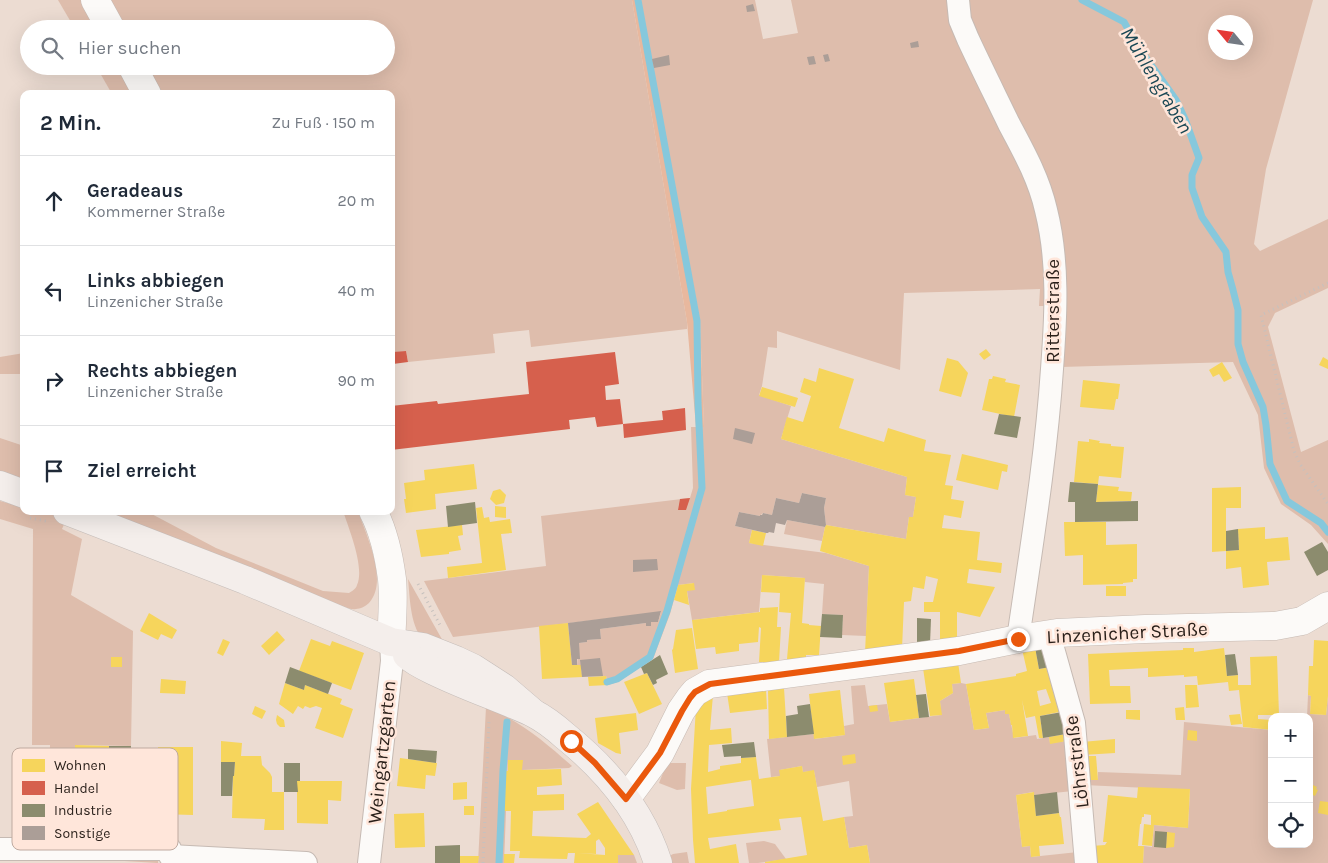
<!DOCTYPE html>
<html lang="de">
<head>
<meta charset="utf-8">
<style>
	body { margin:0; font-family:Karla,sans-serif; background:#f2f2f3; color:#1f2937 }
	.controls { position:absolute; right:15px; bottom:15px; display:grid; overflow:hidden; border-radius:10px; box-shadow:0 5px 20px #0002 }
	.controls button { width:45px; height:45px; display:grid; place-items:center; padding:0; border:0; border-bottom:1px solid #e0e1e3; background:#fff; color:#1f2937; font:25px sans-serif }
	.compass { position:absolute; left:1208px; top:15px; width:45px; height:45px; border-radius:50%; background:#fff; box-shadow:0 5px 20px #0002; rotate:299deg }
	.stop { position:absolute; width:15px; height:15px; margin:-11px; border:4px solid #ea580c; border-radius:50%; background:#fff }
	.stop.end { background:#ea580c; border-color:#fff; box-shadow:0 1px 5px #0008 }
	.list { margin:0; padding:0; list-style:none }
	h2 { display:flex; justify-content:space-between; align-items:center; height:65px; margin:0; padding:0 20px; font-size:21px }
	h2 small { font-size:16px; font-weight:400; color:#747a83 }
	.list li { display:grid; grid-template-columns:32px 1fr auto; gap:15px; align-items:center; box-sizing:border-box; height:90px; padding:0 20px; border-top:1px solid #e0e1e3 }
	.list b { display:block; font-size:19px; white-space:nowrap }
	.list p { margin:0; font-size:16px; white-space:nowrap; color:#747a83 }
	.list em { font-size:16px; font-style:normal; color:#747a83 }
	.icon { flex:none; width:28px; height:28px; fill:none; stroke:currentColor; stroke-width:2; stroke-linecap:round; stroke-linejoin:round }
	.map { position:relative; flex:none; width:1328px; height:863px; overflow:hidden }
	.search { position:absolute; background:#fff; box-shadow:0 5px 20px #0002; left:20px; top:20px; width:375px; height:55px; display:flex; align-items:center; gap:12px; box-sizing:border-box; padding:0 18px; border-radius:28px; color:#747a83; font-size:19px }
	.panel { position:absolute; background:#fff; box-shadow:0 5px 20px #0002; left:20px; top:90px; width:375px; height:425px; border-radius:10px }
	.map>svg:first-child { display:block }
	.green { fill:#debdac; fill-rule:evenodd }
	.forest { fill:#e8b89e }
	.homes { fill:#f6d55c; fill-rule:evenodd }
	.shops { fill:#d6604d }
	.industry { fill:#8c8c6e }
	.lines { fill:none; stroke-linecap:round; stroke-linejoin:round }
	.stream { stroke:#86c8dc; stroke-width:7 }
	.building { fill:#ab9e97 }
	.street-casing { stroke:#c6bab3; stroke-width:24 }
	.secondary-casing { stroke:#c6bab3; stroke-width:29 }
	.primary-casing { stroke:#c5bdb9; stroke-width:29 }
	.path { stroke:#c6c1be; stroke-width:3; stroke-dasharray:1 4; stroke-linecap:butt }
	.street { stroke:#fcfaf8; stroke-width:22 }
	.secondary { stroke:#fcfaf8; stroke-width:28 }
	.primary { stroke:#f4eeeb; stroke-width:28 }
	.route { stroke:#ea580c; stroke-width:6 }
	.labels { text-anchor:middle; stroke-width:5; stroke-linejoin:round; paint-order:stroke }
	.street-label { font-size:19px; fill:#291f19; stroke:#ffe6da }
	.water-label { font-size:20px; font-style:italic; fill:#1b4855; stroke:#ffe6da }
	.key { fill:#ffe6da; stroke:#bfaaa0; stroke-width:1 }
	.key-label { font-size:14px; fill:#291f19 }
</style>
</head>
<body>
<div class="map">
<svg width="1328" height="863" viewBox="0 0 1328 863">
	<rect width="100%" height="100%" fill="#ecdcd2"/>
	<g class="green">
		<path d="M58,0H85L101,29H75Z"/>
		<path d="M107,0H632L687,322V329L531,347L529,330L493,334L495,353L408,362L406,351L393,352V364H391V94H159L144,66H386V29H123Z"/>
		<path d="M640,0H755L763,39L798,33L791,0H948L1039,205L1049,306H1039L1040,289L904,293L900,370L777,331V348L768,347L762,386L759,395L791,406L781,439L907,477L905,495L916,497L913,517H909L906,539L826,525L824,508L826,498L802,493L799,503L776,498L772,515L763,513L760,516L739,512L735,526L752,530L749,543L826,553L869,566L866,636L842,635L843,615L822,614L824,584L805,582V578L762,575L759,612L692,620L687,591L694,583L678,585L670,614L653,659L618,682L608,685L606,676H603L581,665H577L579,643L587,642V640L601,639L600,629L646,623L647,626H651V622H658L661,612L453,637L424,581L546,566L541,516L690,498L693,488L691,427H704L700,321Z"/>
		<path d="M964,0H1313L1266,169L1254,244L1260,251L1328,219V288L1275,313L1268,327L1301,452L1328,440V544L1311,525L1281,504L1264,468L1258,415L1233,362L1061,367V260L976,44ZM1216,22H1246V52H1216Z"/>
		<path d="M96,66H122L138,94H112Z"/>
		<path d="M24,353V374H0V357Z"/>
		<path d="M0,438L24,446V481L0,471Z"/>
		<path d="M0,501L11,504L24,506V511H45L66,520L62,529L82,539L71,595L133,631L131,746L75,745V787H72L65,793V803L49,802L50,745H32L33,529L0,519Z"/>
		<path d="M99,511H146L216,548L323,591L349,593C352,591 356,589 357,585C365,568 349,529 343,511H358C366,535 389,581 369,603C366,606 360,609 356,609C352,610 348,608 344,607L221,560Z"/>
		<path d="M787,520L825,527L822,541L784,534Z"/>
		<path d="M408,579L448,650C441,647 433,645 426,641C410,631 410,597 408,579Z"/>
		<path d="M961,683L966,684L974,730L989,728L986,713L1005,710V714H1009L1014,738L1036,735L1037,739L1049,737L1050,743L1067,741L1073,791L1034,795L1033,792L1016,795L1022,847L1030,846L1031,857L1078,852L1079,863H870L867,845L849,848L844,817L853,816L849,781L817,787L814,771L803,772L802,766L780,770V776L771,777L767,739L814,734L815,739L845,735L844,726L854,724L851,686L865,685L868,706L887,704L890,722L941,715L940,701L953,693L952,684Z"/>
		<path d="M1308,695L1311,696L1310,714L1326,715L1328,696V863H1143L1144,846L1152,847L1154,825L1188,828L1190,790L1084,785V780H1098V772L1181,775L1184,722L1272,730V778L1268,792L1272,793V844H1309V717H1307Z"/>
		<path d="M486,707C519,720 546,743 572,766L569,768L522,770V760H508L504,863H478Z"/>
		<path d="M667,763H686L685,789L677,790L659,783Z"/>
		<path d="M91,827L158,831V863L91,859Z"/>
		<path d="M764,841L775,844L786,859L758,863H749L746,843Z"/>
		<path d="M687,852L689,863H671L668,857L673,854Z"/>
		<path d="M618,855H634L637,863H618Z"/>
	</g>
	<path class="forest" d="M632,0H640L700,321L704,427H696L687,322Z"/>
	<g class="homes">
		<path d="M986,349L991,355L984,360L979,354Z"/>
		<path d="M1323,357L1328,360V369L1319,365Z"/>
		<path d="M947,358L958,361L968,373L961,397L939,391Z"/>
		<path d="M1222,362L1232,378L1224,382L1219,374L1213,377L1209,370Z"/>
		<path d="M819,368L854,379L839,428L884,442L888,428L926,440L924,451L951,455L945,485L953,486L951,499L964,501L961,518L944,515L942,528L980,532L977,560L1002,563L1001,573L969,569L967,583L995,587L980,617L957,612V642L940,644V612H924V602H933L938,579L926,576L924,589L913,587L911,601L904,602L902,649L865,653L869,566L820,551L825,527L826,525L906,539L909,517H913L916,497L905,495L907,477L781,439L787,417L803,422L811,396L800,392L804,378L816,382Z"/>
		<path d="M993,376L1006,379L1005,382L1020,385L1014,417L982,410L989,379H992Z"/>
		<path d="M1083,380L1120,384L1118,399H1116L1114,410L1080,407Z"/>
		<path d="M762,387L798,398L795,407L759,396Z"/>
		<path d="M1089,439L1100,441L1099,443L1111,444V446L1124,447L1121,478L1099,476L1098,484L1074,482L1078,441L1089,442Z"/>
		<path d="M962,454L1008,465L1007,472L1002,471L998,490L956,480Z"/>
		<path d="M474,464L477,489L435,494L436,509L406,513L404,499H406L404,483L425,480L424,470Z"/>
		<path d="M1098,485L1119,487L1118,491L1132,492L1131,501L1096,502Z"/>
		<path d="M1241,487V508H1226V551L1212,552V488Z"/>
		<path d="M500,489L506,495L504,503L496,505L490,499L493,491Z"/>
		<path d="M495,506L506,507V518L495,517Z"/>
		<path d="M482,507L484,518L489,517L490,522L510,519L512,533L501,534L506,570L448,578L447,567L482,563L476,508Z"/>
		<path d="M1064,522H1106V545L1137,544V579H1133V582L1123,583V584L1083,585V555L1065,556Z"/>
		<path d="M462,525L463,535L458,536L461,550L449,552V554L421,557L416,530Z"/>
		<path d="M1265,527V539L1288,537L1290,560L1267,562L1269,585L1243,588L1241,567L1226,569V551L1239,550L1238,529Z"/>
		<path d="M752,530L766,533L763,546L749,543Z"/>
		<path d="M762,575L805,578L802,623L809,624V625L821,626L819,655H806V659H787L791,613L779,612L780,593L761,592Z"/>
		<path d="M694,583L695,590L687,591L689,605L674,600L678,585Z"/>
		<rect x="1106" y="586" width="20" height="10"/>
		<path d="M778,607L777,627H781L779,662H759L761,628L759,627L758,642L739,644V651L716,654L715,647L696,649L692,620L760,612V608Z"/>
		<path d="M149,613L177,630L172,639L161,634L158,640L140,631Z"/>
		<path d="M568,623L572,665H581L582,677L542,679L539,626Z"/>
		<path d="M692,628L698,669L675,673L672,650L673,649L676,630Z"/>
		<path d="M277,631L285,640L269,655L261,646Z"/>
		<path d="M223,639L230,642L223,656L217,653Z"/>
		<path d="M311,639L330,646L332,641L364,653L351,690L299,671Z"/>
		<path d="M1314,640L1328,641V696L1326,715L1310,714L1311,696L1308,695L1309,666H1313Z"/>
		<path d="M1035,647L1039,669L1050,667L1064,711L1040,716L1043,738H1039L1035,716L1026,718L1022,700L1028,736L1013,738L1012,725H1011L1009,714H1005V710L986,713L989,728L974,730L966,684L1016,676V674L1027,671L1022,649ZM1046,689L1051,703L1040,706L1037,691Z"/>
		<path d="M1183,648H1194V652L1224,648L1227,676L1238,675V685H1251L1250,657L1277,656L1279,715H1258V719L1272,720V730L1243,727L1239,690L1229,691L1228,682L1198,685L1197,676L1184,677V675L1148,677V668L1109,670L1110,686H1130L1131,703L1090,704L1088,654L1183,650Z"/>
		<rect x="111" y="657" width="11" height="10"/>
		<path d="M958,662L961,683L952,684L953,693L940,701L942,715L930,716L923,668Z"/>
		<path d="M647,673L662,704L639,714L624,682Z"/>
		<path d="M606,676L608,685L589,686L588,677Z"/>
		<path d="M161,679L186,681L185,694L160,693Z"/>
		<path d="M914,679L919,718L890,722L884,683Z"/>
		<path d="M285,683L304,690L305,685L342,699L340,704L353,709L343,738L315,728L322,708L316,706L310,708L305,706L303,709L298,706L293,714L279,704Z"/>
		<path d="M1185,685H1197L1199,707L1186,708Z"/>
		<path d="M784,688L787,737L769,739L768,689Z"/>
		<path d="M766,689L767,709L730,713L727,693Z"/>
		<path d="M840,690L845,735L814,739L809,694Z"/>
		<path d="M713,695L710,730L731,728L732,743L709,745L708,772L720,769V766L741,763V758L756,757L759,779L780,776L779,770L802,766L803,772L814,770L823,821L844,817L849,848L867,845L870,863H765V862L807,855L801,817L779,819L781,830L708,838L710,849L736,844L739,863H695L693,840L691,789L696,707ZM751,780L754,806L727,810V811L708,814L706,787Z"/>
		<path d="M877,705L878,711L870,712L869,706Z"/>
		<path d="M255,706L266,711L262,719L252,714Z"/>
		<path d="M1184,707L1185,720H1176L1175,708Z"/>
		<path d="M1126,710H1140V720L1126,719Z"/>
		<path d="M636,713L638,730L619,733L621,754L616,753L598,743L595,718Z"/>
		<path d="M1240,714L1242,724L1231,725L1229,715Z"/>
		<path d="M277,715L284,720L285,727H280L277,724L276,720Z"/>
		<path d="M1188,730L1197,731V741L1187,740Z"/>
		<path d="M1066,734L1067,741L1050,744L1049,737Z"/>
		<path d="M1115,739V753L1083,755L1082,742Z"/>
		<path d="M221,741L242,743L241,756H261L262,765L270,773L272,777V792H284V830H264L265,819L232,818L233,776H234L235,762H221Z"/>
		<path d="M75,745L109,746L108,801H88V803L81,810H72L65,803V793L72,787H75Z"/>
		<path d="M158,747H193V815L158,814Z"/>
		<path d="M855,754L856,763L843,765L842,756Z"/>
		<path d="M1082,756H1096L1098,780H1084Z"/>
		<path d="M400,758L437,763L435,776L426,775L425,789L397,786Z"/>
		<path d="M508,760H523L522,770L561,769L562,785L537,787V795L564,794V810L533,811L532,836L586,838L591,834L577,814L598,802L634,855H618V863H574L575,853H568L567,859L519,858L520,851H510L511,811H503L504,771H508ZM599,839L605,848V855L577,853L596,854V841Z"/>
		<path d="M297,781H342L341,801L328,800V824L297,823Z"/>
		<path d="M467,782V799L453,800V783Z"/>
		<path d="M1311,784L1317,787L1316,789L1318,790L1315,796L1309,793V786Z"/>
		<path d="M1138,787L1190,789L1188,828L1154,825L1152,846L1142,845L1144,824L1151,825V815L1144,814V817H1142L1141,824H1140L1138,846H1144L1143,863H1092L1091,846L1105,845L1107,842H1103L1108,795L1137,798Z"/>
		<path d="M1034,792L1036,816L1059,813L1060,817H1061L1064,844L1039,846L1040,856L1031,857L1030,846L1022,847L1016,795Z"/>
		<path d="M1320,801L1328,802V815L1318,813Z"/>
		<rect x="464" y="806" width="10" height="9"/>
		<path d="M424,813L425,847L395,848L394,814Z"/>
		<path d="M1167,832L1175,833L1174,847L1166,848Z"/>
		<path d="M504,854H515L514,863H504Z"/>
		<path d="M460,856H479L478,863H460Z"/>
	</g>
	<g class="shops">
		<path d="M406,351L408,362L393,364L392,352Z"/>
		<path d="M615,352L619,384L605,386L606,400L620,399L623,424L597,427L595,417L569,420L570,429L391,450V406L437,401L438,404L529,394L526,362Z"/>
		<path d="M685,408L686,430L624,438L623,424L663,420L662,411Z"/>
		<path d="M690,498L686,510H678L680,499Z"/>
	</g>
	<g class="industry">
		<path d="M999,414L1021,417L1017,438L994,434Z"/>
		<path d="M1070,482L1098,484L1096,502L1138,501V521L1075,522V502H1068Z"/>
		<path d="M475,502L477,523L448,527L446,506Z"/>
		<path d="M1238,529L1239,550L1226,551V531Z"/>
		<path d="M1322,542L1328,552V570L1317,576L1304,552Z"/>
		<path d="M822,614L843,615L842,638L820,637Z"/>
		<path d="M917,618L931,619L930,644L917,645Z"/>
		<path d="M1043,645L1050,667L1039,669L1035,647Z"/>
		<path d="M1235,654L1238,675L1227,676L1225,655Z"/>
		<path d="M660,655L668,674L656,680L657,683L653,685L647,673L644,674L641,667Z"/>
		<path d="M290,667L332,683L328,694L305,685L304,690L285,683Z"/>
		<path d="M926,694L929,717L919,718L916,695Z"/>
		<path d="M810,704L814,734L787,737L786,716L798,714L797,706Z"/>
		<path d="M1062,712L1066,734L1043,738L1040,716Z"/>
		<path d="M754,742L756,757L741,758V756L724,757L722,745Z"/>
		<path d="M109,746H131L130,776H109Z"/>
		<path d="M408,749L437,751L436,763L408,759Z"/>
		<path d="M221,762H235L234,776H233L232,796H221Z"/>
		<path d="M284,763H300V781H297L298,792H284Z"/>
		<path d="M1057,792L1059,813L1036,816L1034,795Z"/>
		<path d="M1155,831L1167,832L1166,848L1154,847Z"/>
		<path d="M460,845V863H435V846Z"/>
	</g>
	<g class="lines">
		<g class="stream">
			<path d="M1082,0L1124,22L1137,45L1176,100L1185,119L1199,158L1192,175V188L1202,217L1226,252L1228,272L1233,290L1238,310V344L1243,362L1263,407L1266,425L1270,464L1287,501L1321,523L1328,532"/>
			<path d="M607,682L617,679L650,657L667,611L702,488L698,403L697,321L638,0"/>
			<path d="M499,863L503,771L507,722"/>
		</g>
	</g>
	<g class="building">
		<path d="M753,4L755,11L747,12L746,6Z"/>
		<path d="M918,41L919,47L911,48L910,43Z"/>
		<path d="M828,54L830,61L825,62L823,55Z"/>
		<path d="M669,55L670,65L654,68L652,59Z"/>
		<path d="M814,56L816,64L809,65L807,57Z"/>
		<path d="M735,428L755,433L752,444L733,439Z"/>
		<path d="M802,493L826,498L824,508L826,525L825,527L787,520L785,525L776,523L774,533L769,532L768,533H766L735,526L739,512L760,516V515H762L763,513L772,515L776,498L799,503Z"/>
		<path d="M657,559L658,570L633,572V560Z"/>
		<path d="M661,611L658,622H651V626H646V623L600,629L601,639L587,640V642L579,643L580,659H577V665H572L568,623Z"/>
		<path d="M600,658L603,676L582,677L580,660Z"/>
	</g>
	<g class="lines">
		<g class="street-casing">
			<g id="street">
				<path d="M958,0L960,20L968,39C981,67 995,95 1009,124C1024,152 1039,179 1046,210C1059,262 1056,316 1052,369C1046,459 1031,549 1018,639"/>
				<path d="M1049,634L1074,723L1086,863"/>
				<path d="M0,849H170"/>
				<path d="M170,856L306,863"/>
				<path d="M369,863L392,661L391,642"/>
			</g>
		</g>
		<g class="secondary-casing">
			<g id="secondary">
				<path d="M95,0L111,29"/>
				<path d="M132,66L147,94"/>
				<path d="M373,511C384,532 389,556 392,579C394,599 392,622 391,642"/>
				<path d="M626,799L660,753L681,711L690,698L695,692L709,684L959,651L1018,639L1057,633L1145,629L1275,626L1302,621L1328,606"/>
			</g>
		</g>
		<g class="primary-casing">
			<g id="primary">
				<path d="M0,485L24,494"/>
				<path d="M67,511L245,580L391,642L423,647L456,660L473,668L504,688L532,712"/>
				<path d="M407,655C416,663 426,667 436,672C467,687 500,698 531,712C543,718 555,727 565,736C606,769 642,812 658,863"/>
			</g>
		</g>
		<g class="path">
			<path d="M1328,283L1261,315L1294,451L1300,464L1328,504"/>
			<path d="M30,518L46,521"/>
			<path d="M418,584L441,627"/>
			<path d="M483,863L489,721"/>
		</g>
		<use href="#street" class="street"/>
		<use href="#secondary" class="secondary"/>
		<use href="#primary" class="primary"/>
	</g>
	<g class="lines">
		<path class="route" d="M571,741L595,763L626,799L660,753L682,711L690,698L695,692L710,684L959,651L1018,639"/>
	</g>
	<g class="labels">
		<g class="street-label">
			<text transform="translate(1052 311) rotate(-90)" y="7">Ritterstraße</text>
			<text transform="translate(1127 632) rotate(-3)" y="7">Linzenicher Straße</text>
			<text transform="translate(381 752) rotate(-84)" y="7">Weingartzgarten</text>
			<text transform="translate(1076 762) rotate(-97)" y="7">Löhrstraße</text>
		</g>
		<g class="water-label">
			<text transform="translate(1157 80) rotate(59)" y="7">Mühlengraben</text>
		</g>
	</g>
	<rect x="12" y="748" width="166" height="102" rx="8" class="key"/>
	<rect x="22" y="759" width="23" height="13" fill="#f6d55c"/>
	<rect x="22" y="781" width="23" height="14" fill="#d6604d"/>
	<rect x="22" y="804" width="23" height="13" fill="#8c8c6e"/>
	<rect x="22" y="826" width="23" height="14" fill="#ab9e97"/>
	<g class="key-label">
		<text x="54" y="770">Wohnen</text>
		<text x="54" y="793">Handel</text>
		<text x="54" y="815">Industrie</text>
		<text x="54" y="838">Sonstige</text>
	</g>
</svg>
<div class="controls">
<button>+</button>
<button>−</button>
<button><svg class="icon" aria-label="locate" viewBox="0 0 24 24"><circle cx="12" cy="12" r="6"/><path d="M12 2v4M12 18v4M2 12h4M18 12h4"/></svg></button>
</div>
<svg class="compass" viewBox="-18 -18 36 36"><path d="M0-13l5 13h-10z" fill="#e53935"/><path d="M0 13l5-13h-10z" fill="#747a83"/></svg>
<div class="stop" style="left:571px;top:741px"></div>
<div class="stop end" style="left:1018px;top:639px"></div>
<div class="search"><svg class="icon" aria-label="search" viewBox="0 0 24 24"><circle cx="10" cy="10" r="6"/><path d="M15 15l6 6"/></svg>Hier suchen</div>
<section class="panel">
<h2>2 Min.<small>Zu Fuß · 150 m</small></h2>
<ul class="list">
<li><svg class="icon" aria-label="ahead" viewBox="0 0 24 24"><path d="M12 20V5M6 11l6-6 6 6"/></svg><div><b>Geradeaus</b><p>Kommerner Straße</p></div><em>20 m</em></li>
<li><svg class="icon" aria-label="left" viewBox="0 0 24 24"><path d="M17 20v-9H6M10 6l-5 5 5 5"/></svg><div><b>Links abbiegen</b><p>Linzenicher Straße</p></div><em>40 m</em></li>
<li><svg class="icon" aria-label="right" viewBox="0 0 24 24"><path d="M7 20v-9h11M14 6l5 5-5 5"/></svg><div><b>Rechts abbiegen</b><p>Linzenicher Straße</p></div><em>90 m</em></li>
<li><svg class="icon" aria-label="arrive" viewBox="0 0 24 24"><path d="M6 21V4h12l-3 4 3 4H6"/></svg><div><b>Ziel erreicht</b></div></li>
</ul>
</section>
</div>
</body>
</html>
